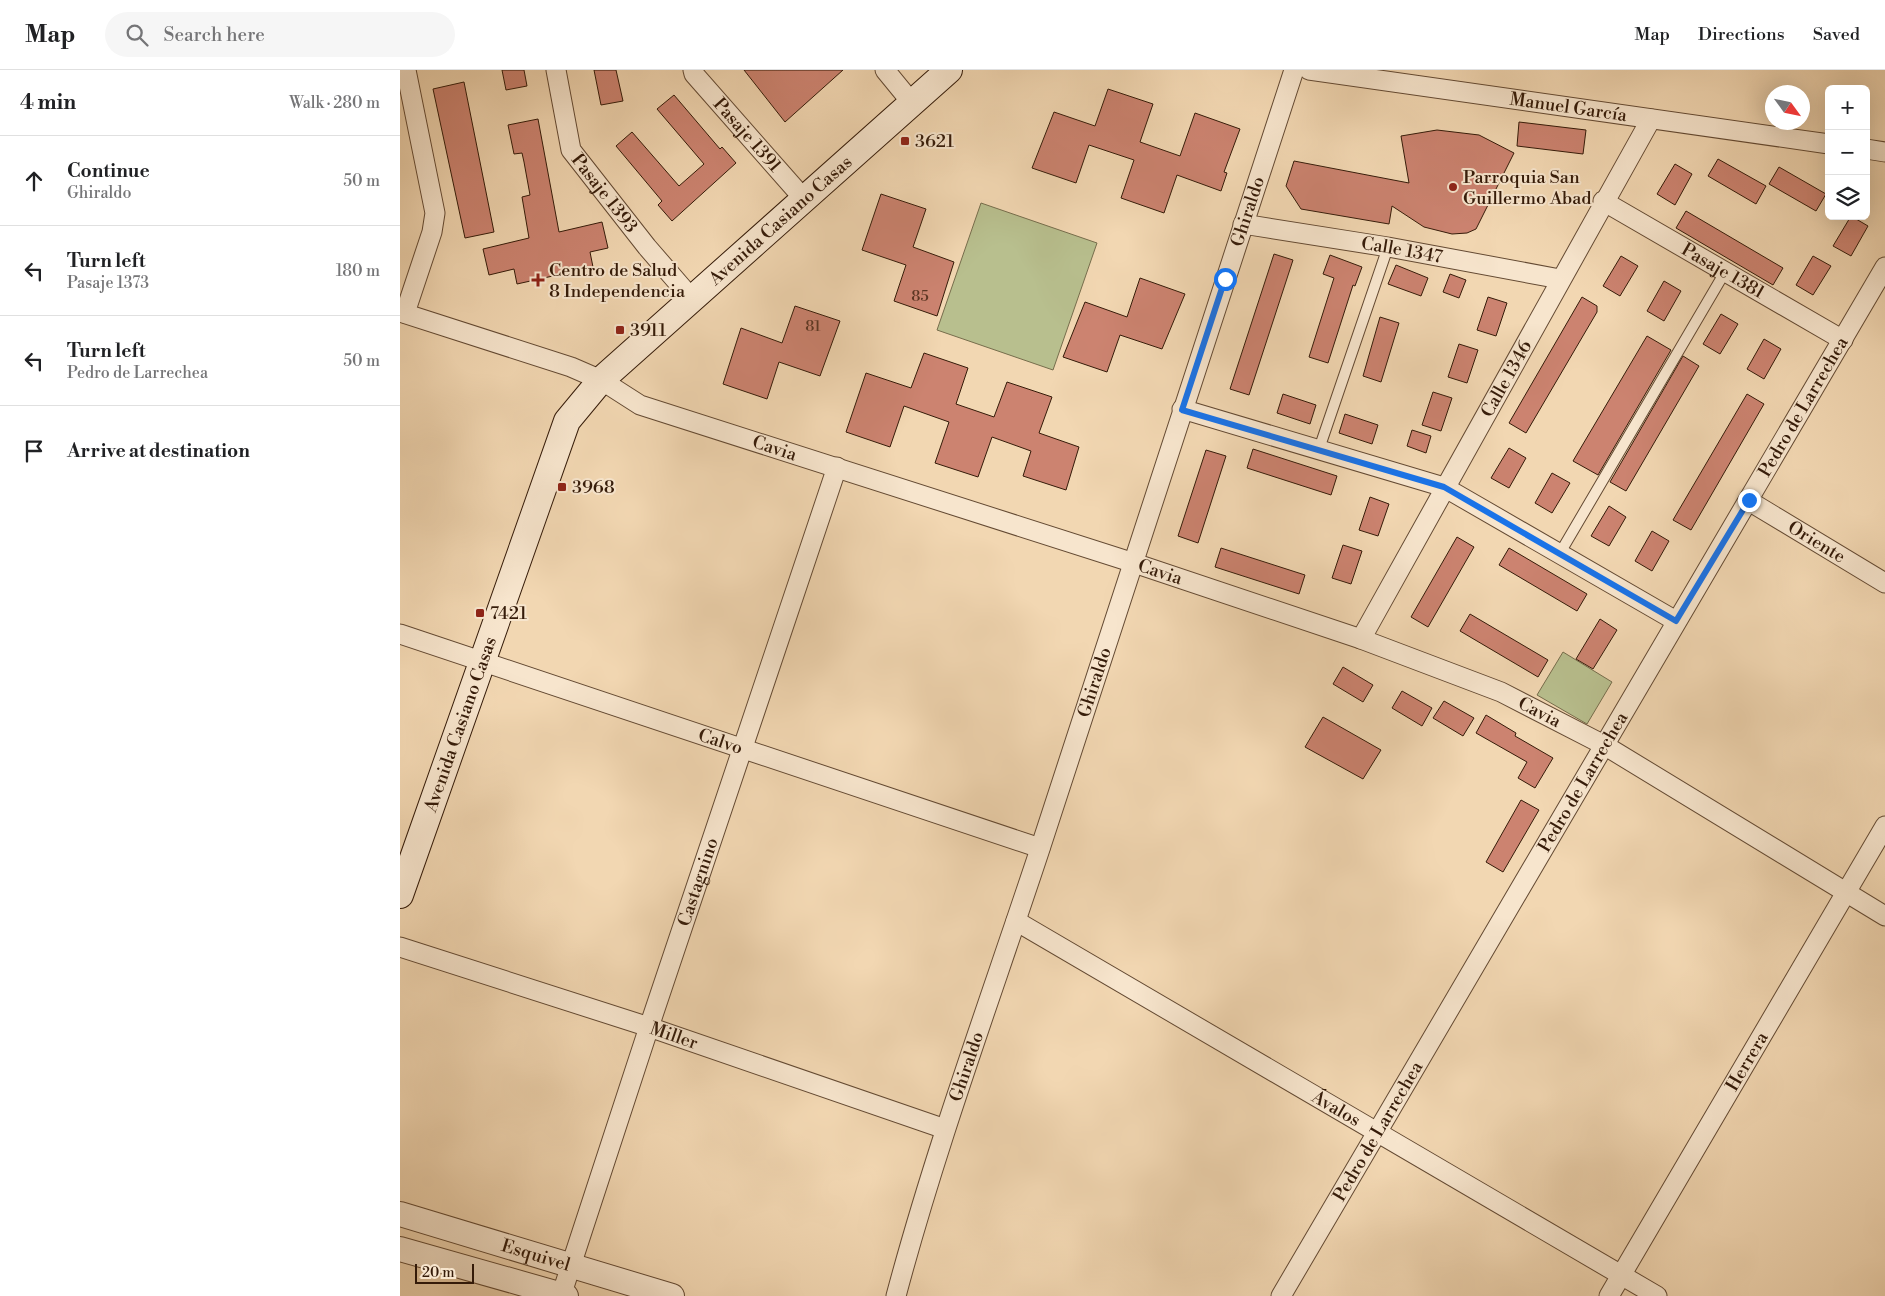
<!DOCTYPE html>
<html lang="en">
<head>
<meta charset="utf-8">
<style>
	body { margin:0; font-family:"Libre Bodoni",serif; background:#f6f6f6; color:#202124 }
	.controls { position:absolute; right:15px; top:15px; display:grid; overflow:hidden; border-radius:8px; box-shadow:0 5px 20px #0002 }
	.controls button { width:45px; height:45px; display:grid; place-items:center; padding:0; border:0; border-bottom:1px solid #e0e0e0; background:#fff; color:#202124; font:25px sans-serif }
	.compass { position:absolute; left:1365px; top:15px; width:45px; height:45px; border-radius:50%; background:#fff; box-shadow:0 5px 20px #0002; rotate:123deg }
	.scale { position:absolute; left:15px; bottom:12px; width:59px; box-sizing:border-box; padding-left:5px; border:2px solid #351b09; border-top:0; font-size:14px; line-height:18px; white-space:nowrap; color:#351b09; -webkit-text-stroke:4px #f7e5cd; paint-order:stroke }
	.stop { position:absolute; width:15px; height:15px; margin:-11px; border:4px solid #1a73e8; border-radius:50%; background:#fff }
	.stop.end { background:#1a73e8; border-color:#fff; box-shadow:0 1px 5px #0008 }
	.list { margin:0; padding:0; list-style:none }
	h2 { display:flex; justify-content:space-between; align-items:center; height:65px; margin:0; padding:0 20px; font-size:21px }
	h2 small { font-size:16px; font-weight:400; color:#757577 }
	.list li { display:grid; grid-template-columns:32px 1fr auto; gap:15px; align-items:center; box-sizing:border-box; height:90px; padding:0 20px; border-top:1px solid #e0e0e0 }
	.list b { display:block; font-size:19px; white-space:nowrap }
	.list p { margin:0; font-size:16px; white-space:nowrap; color:#757577 }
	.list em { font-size:16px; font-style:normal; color:#757577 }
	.icon { flex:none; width:28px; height:28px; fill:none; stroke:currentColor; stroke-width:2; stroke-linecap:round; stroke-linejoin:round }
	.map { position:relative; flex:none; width:1485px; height:1226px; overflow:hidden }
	header { display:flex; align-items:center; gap:30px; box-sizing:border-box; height:70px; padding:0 25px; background:#fff; border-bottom:1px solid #e0e0e0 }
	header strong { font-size:24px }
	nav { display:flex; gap:28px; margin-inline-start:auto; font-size:18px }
	.search { width:350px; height:45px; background:#f6f6f6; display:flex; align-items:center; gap:12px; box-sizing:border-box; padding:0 18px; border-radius:28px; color:#757577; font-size:19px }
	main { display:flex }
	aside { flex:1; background:#fff }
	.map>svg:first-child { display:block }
	.green { fill:#b8bf8e; stroke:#766d4c }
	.building { fill:#cc8370; stroke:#351b09 }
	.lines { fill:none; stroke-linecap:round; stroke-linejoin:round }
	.service-casing { stroke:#644a33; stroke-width:12 }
	.minor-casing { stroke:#644a33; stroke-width:21 }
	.tertiary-casing { stroke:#644a33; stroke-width:26 }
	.secondary-casing { stroke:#351b09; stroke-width:28 }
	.service { stroke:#f7e5cd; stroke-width:10 }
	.minor { stroke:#f7e5cd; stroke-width:19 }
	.tertiary { stroke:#f7e5cd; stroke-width:24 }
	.secondary { stroke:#f7e5cd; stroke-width:26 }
	.route { stroke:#1a73e8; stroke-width:6 }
	.poi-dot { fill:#8f2418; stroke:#f7e5cd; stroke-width:2 }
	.labels { text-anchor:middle; stroke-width:4; stroke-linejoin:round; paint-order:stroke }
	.number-label { font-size:15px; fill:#5b3523 }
	.street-label { font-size:18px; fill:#351b09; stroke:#f7e5cd }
	.poi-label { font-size:18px; fill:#351b09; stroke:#f7e5cd; text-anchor:start }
</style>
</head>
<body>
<header>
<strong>Map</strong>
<div class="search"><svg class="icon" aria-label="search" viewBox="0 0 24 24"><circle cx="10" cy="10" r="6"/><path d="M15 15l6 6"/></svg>Search here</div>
<nav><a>Map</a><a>Directions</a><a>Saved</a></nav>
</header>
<main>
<aside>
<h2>4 min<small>Walk · 280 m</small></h2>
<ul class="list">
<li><svg class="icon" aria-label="ahead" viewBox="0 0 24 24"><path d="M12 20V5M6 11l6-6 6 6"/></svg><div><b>Continue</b><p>Ghiraldo</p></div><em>50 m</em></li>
<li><svg class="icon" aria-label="left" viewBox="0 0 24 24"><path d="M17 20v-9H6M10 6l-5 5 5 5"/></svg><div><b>Turn left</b><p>Pasaje 1373</p></div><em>180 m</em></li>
<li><svg class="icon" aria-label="left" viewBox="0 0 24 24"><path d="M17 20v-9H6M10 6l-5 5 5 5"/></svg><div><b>Turn left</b><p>Pedro de Larrechea</p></div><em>50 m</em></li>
<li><svg class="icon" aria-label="arrive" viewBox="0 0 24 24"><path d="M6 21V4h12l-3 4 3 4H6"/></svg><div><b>Arrive at destination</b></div></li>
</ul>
</aside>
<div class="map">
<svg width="1485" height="1226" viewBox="0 0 1485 1226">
	<rect width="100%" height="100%" fill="#f2d7b2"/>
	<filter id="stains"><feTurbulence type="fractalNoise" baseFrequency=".004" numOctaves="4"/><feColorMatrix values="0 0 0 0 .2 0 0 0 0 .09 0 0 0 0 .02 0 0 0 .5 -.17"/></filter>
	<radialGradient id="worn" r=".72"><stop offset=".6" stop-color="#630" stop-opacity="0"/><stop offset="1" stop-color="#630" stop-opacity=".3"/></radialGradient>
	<g class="green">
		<path d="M581,133L697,173L653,300L537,260Z"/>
		<path d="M1163,582L1212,612L1187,654L1137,625Z"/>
	</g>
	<g class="building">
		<path d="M102,0H124L127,16L106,20Z"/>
		<path d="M194,0H216L223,31L201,35Z"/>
		<path d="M344,0H443L385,52Z"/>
		<path d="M64,12L94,162L65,168L33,19Z"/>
		<path d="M708,19L753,34L740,72L780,86L795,43L840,59L824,102L827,103L821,121L777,105L764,143L721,128L734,90L689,75L676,113L632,98L654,42L695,56Z"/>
		<path d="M274,25L320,79L322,77L336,93L272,151L258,135L262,131L216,76L232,62L279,116L304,94L257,39Z"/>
		<path d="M138,49L159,162L202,152L208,178L190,182L193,197L117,214L114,199L89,205L83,179L129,168L122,127L130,125L124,92L122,83L114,84L108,55Z"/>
		<path d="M1119,52L1186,60L1183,84L1117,76Z"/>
		<path d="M1037,60L1079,65L1114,83L1076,159L1067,163L1052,164L1024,157L992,136L989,154L901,139L886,116L894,91L1009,113L1001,66Z"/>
		<path d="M1318,89L1366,116L1356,134L1308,106Z"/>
		<path d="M1275,94L1292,104L1275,135L1257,124Z"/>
		<path d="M1379,97L1426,124L1416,141L1369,114Z"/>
		<path d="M481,124L526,139L513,177L554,192L537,246L494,231L506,195L462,180Z"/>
		<path d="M1286,141L1383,198L1373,215L1276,158Z"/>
		<path d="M1451,146L1468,156L1451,186L1433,176Z"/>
		<path d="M874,184L893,190L849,325L830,319Z"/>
		<path d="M930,185L962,197L955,216L953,215L928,293L909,287L934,208L923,204Z"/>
		<path d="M1221,186L1238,196L1220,226L1203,216Z"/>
		<path d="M1413,186L1431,196L1413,225L1396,215Z"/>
		<path d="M996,195L1028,208L1021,226L988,214Z"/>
		<path d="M1050,204L1066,210L1059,228L1043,222Z"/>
		<path d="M740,208L785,224L762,279L720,265L707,302L663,287L685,232L727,247Z"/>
		<path d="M1264,211L1281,221L1264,251L1247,241Z"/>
		<path d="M1088,227L1107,233L1096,266L1077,260Z"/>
		<path d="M1182,227L1197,236V242L1126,363L1109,353Z"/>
		<path d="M395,236L440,251L420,306L379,292L367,329L323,314L341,258L382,273Z"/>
		<path d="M1321,244L1338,254L1320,284L1303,274Z"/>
		<path d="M980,247L999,253L981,312L963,306Z"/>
		<path d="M1247,266L1271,280L1198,405L1173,391Z"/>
		<path d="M1364,269L1381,279L1364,309L1347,299Z"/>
		<path d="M1059,274L1078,280L1067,313L1048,307Z"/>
		<path d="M524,283L568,298L556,334L594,347L607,312L652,327L639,363L679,377L666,420L623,406L631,381L592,367L578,407L535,393L549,352L504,336L490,377L446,362L466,303L511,318Z"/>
		<path d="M1283,286L1299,296L1226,421L1210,412Z"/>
		<path d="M1033,322L1052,328L1041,361L1022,355Z"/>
		<path d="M883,324L916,335L910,354L877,343Z"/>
		<path d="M1347,324L1364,334L1291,460L1273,450Z"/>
		<path d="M945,344L978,355L972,374L939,363Z"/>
		<path d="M1012,360L1031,366L1026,383L1007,376Z"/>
		<path d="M1109,378L1126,388L1109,418L1091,408Z"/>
		<path d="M853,379L937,406L931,425L847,398Z"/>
		<path d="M806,380L826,386L798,473L778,466Z"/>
		<path d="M1152,403L1170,413L1152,443L1135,433Z"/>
		<path d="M970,427L989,434L978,466L959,460Z"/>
		<path d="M1209,436L1226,447L1209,476L1191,466Z"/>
		<path d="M1252,461L1269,471L1252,501L1235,491Z"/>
		<path d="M1057,467L1074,477L1028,557L1011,547Z"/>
		<path d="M943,475L962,481L951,514L932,508Z"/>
		<path d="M821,478L905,505L899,524L815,497Z"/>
		<path d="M1109,478L1187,524L1177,541L1099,495Z"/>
		<path d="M1070,544L1148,590L1138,607L1060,561Z"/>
		<path d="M1200,549L1217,560L1193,599L1176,589Z"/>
		<path d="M943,597L973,615L963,632L933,614Z"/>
		<path d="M1002,621L1032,638L1022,656L992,638Z"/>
		<path d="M1044,631L1074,648L1063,666L1033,648Z"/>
		<path d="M1086,645L1116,663L1115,666L1153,688L1135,718L1118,708L1127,692L1076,663Z"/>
		<path d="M923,647L981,680L963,709L905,677Z"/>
		<path d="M1121,730L1139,740L1103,802L1086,792Z"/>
	</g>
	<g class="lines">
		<g class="service-casing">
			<g id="service">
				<path d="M919,379L988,177"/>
				<path d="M1160,483L1325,202"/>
			</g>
		</g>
		<g class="minor-casing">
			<g id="minor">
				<path id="s1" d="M156,0L171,80L247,177L292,229"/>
				<path id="s2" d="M293,0L294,4L404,129"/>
				<path d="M485,0L512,33"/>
				<path id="s3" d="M909,0L1429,74"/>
				<path d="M1466,79L1485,82"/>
				<path id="s4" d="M1203,131L1443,270"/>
				<path id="s5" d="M843,154L988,177L1160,209"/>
				<path id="s6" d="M0,242L171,297L201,310L240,335L731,492L961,569L1101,622L1204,675L1485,846"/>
				<path d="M5,243L32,162L35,143L6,0"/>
				<path d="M782,339L1044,417L1276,551"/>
				<path id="s7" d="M1349,431L1485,513"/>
				<path id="s8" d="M0,564L640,778"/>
				<path id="s9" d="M961,569L1251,49"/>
				<path id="s10" d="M616,851L1257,1226"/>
				<path id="s11" d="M0,877L249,957L545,1059"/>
				<path id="s12" d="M161,1226L249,957L437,397"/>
				<path id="s13" d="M496,1226C536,1076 590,930 639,782C724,521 808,260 894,0"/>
				<path id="s14" d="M881,1226L1485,197"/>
				<path id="s15" d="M1209,1226L1485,756"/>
			</g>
		</g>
		<g class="tertiary-casing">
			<g id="tertiary">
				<path id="s16" d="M0,1144L272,1226"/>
				<path d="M0,1179L166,1226"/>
			</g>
		</g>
		<g class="secondary-casing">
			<g id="secondary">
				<path id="s17" d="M0,825L167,351L201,310L549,0"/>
			</g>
		</g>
		<use href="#service" class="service"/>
		<use href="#minor" class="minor"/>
		<use href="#tertiary" class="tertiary"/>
		<use href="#secondary" class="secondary"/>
	</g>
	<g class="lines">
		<path class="route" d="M825,209L782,340L1044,417L1276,551L1349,430"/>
	</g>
	<g class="poi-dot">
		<rect x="500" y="66" width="10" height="10" rx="2.5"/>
		<circle cx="1053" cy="117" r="5"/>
		<path d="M135.5 202.5h5v5h5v5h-5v5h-5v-5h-5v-5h5z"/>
		<rect x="215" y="255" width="10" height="10" rx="2.5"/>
		<rect x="157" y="412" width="10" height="10" rx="2.5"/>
		<rect x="75" y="538" width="10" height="10" rx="2.5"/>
	</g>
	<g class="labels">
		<g class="number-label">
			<text x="520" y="231">85</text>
			<text x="413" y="261">81</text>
		</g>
		<g class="street-label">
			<text dy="6" stroke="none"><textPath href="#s3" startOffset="262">Manuel García</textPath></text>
			<text dy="6" stroke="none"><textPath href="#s2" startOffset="85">Pasaje 1391</textPath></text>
			<text dy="6" stroke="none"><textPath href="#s1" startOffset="136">Pasaje 1393</textPath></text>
			<text dy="6" stroke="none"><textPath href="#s13" startOffset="1140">Ghiraldo</textPath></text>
			<text dy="6" stroke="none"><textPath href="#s17" startOffset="796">Avenida Casiano Casas</textPath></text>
			<text dy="6" stroke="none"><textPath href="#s5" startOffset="161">Calle 1347</textPath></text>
			<text dy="6" stroke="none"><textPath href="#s4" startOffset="139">Pasaje 1381</textPath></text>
			<text dy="6" stroke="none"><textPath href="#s9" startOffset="298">Calle 1346</textPath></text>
			<text dy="6" stroke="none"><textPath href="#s14" startOffset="1031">Pedro de Larrechea</textPath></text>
			<text dy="6" stroke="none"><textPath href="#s6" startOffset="400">Cavia</textPath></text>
			<text dy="6" stroke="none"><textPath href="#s7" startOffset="79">Oriente</textPath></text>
			<text dy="6" stroke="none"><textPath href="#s6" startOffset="805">Cavia</textPath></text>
			<text dy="6" stroke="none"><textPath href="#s13" startOffset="645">Ghiraldo</textPath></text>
			<text dy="6" stroke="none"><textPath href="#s6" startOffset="1210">Cavia</textPath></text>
			<text dy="6" stroke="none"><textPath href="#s17" startOffset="181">Avenida Casiano Casas</textPath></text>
			<text dy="6" stroke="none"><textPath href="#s8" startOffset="338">Calvo</textPath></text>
			<text dy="6" stroke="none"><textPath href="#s14" startOffset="596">Pedro de Larrechea</textPath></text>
			<text dy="6" stroke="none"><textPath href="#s12" startOffset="436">Castagnino</textPath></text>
			<text dy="6" stroke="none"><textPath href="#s11" startOffset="288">Miller</textPath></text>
			<text dy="6" stroke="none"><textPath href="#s15" startOffset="272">Herrera</textPath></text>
			<text dy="6" stroke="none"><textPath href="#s13" startOffset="240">Ghiraldo</textPath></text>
			<text dy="6" stroke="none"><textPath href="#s10" startOffset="371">Ávalos</textPath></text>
			<text dy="6" stroke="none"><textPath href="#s14" startOffset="191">Pedro de Larrechea</textPath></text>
			<text dy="6" stroke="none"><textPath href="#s16" startOffset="142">Esquivel</textPath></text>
		</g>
		<g class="poi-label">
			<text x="515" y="77">3621</text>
			<text x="1063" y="113">Parroquia San<tspan x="1063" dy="21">Guillermo Abad</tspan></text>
			<text x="149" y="206">Centro de Salud<tspan x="149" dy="21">8 Independencia</tspan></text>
			<text x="230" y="266">3911</text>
			<text x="172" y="423">3968</text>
			<text x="90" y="549">7421</text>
		</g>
	</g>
	<rect width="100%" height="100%" filter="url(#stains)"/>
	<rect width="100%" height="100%" fill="url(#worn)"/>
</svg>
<div class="controls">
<button>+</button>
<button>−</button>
<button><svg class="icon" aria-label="layers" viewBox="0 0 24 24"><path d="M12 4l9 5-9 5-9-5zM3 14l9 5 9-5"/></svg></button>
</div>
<svg class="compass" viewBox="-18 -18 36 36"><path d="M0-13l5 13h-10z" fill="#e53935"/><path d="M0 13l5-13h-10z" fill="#757577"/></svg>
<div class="scale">20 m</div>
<div class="stop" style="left:825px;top:209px"></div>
<div class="stop end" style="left:1349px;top:430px"></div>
</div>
</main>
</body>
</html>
